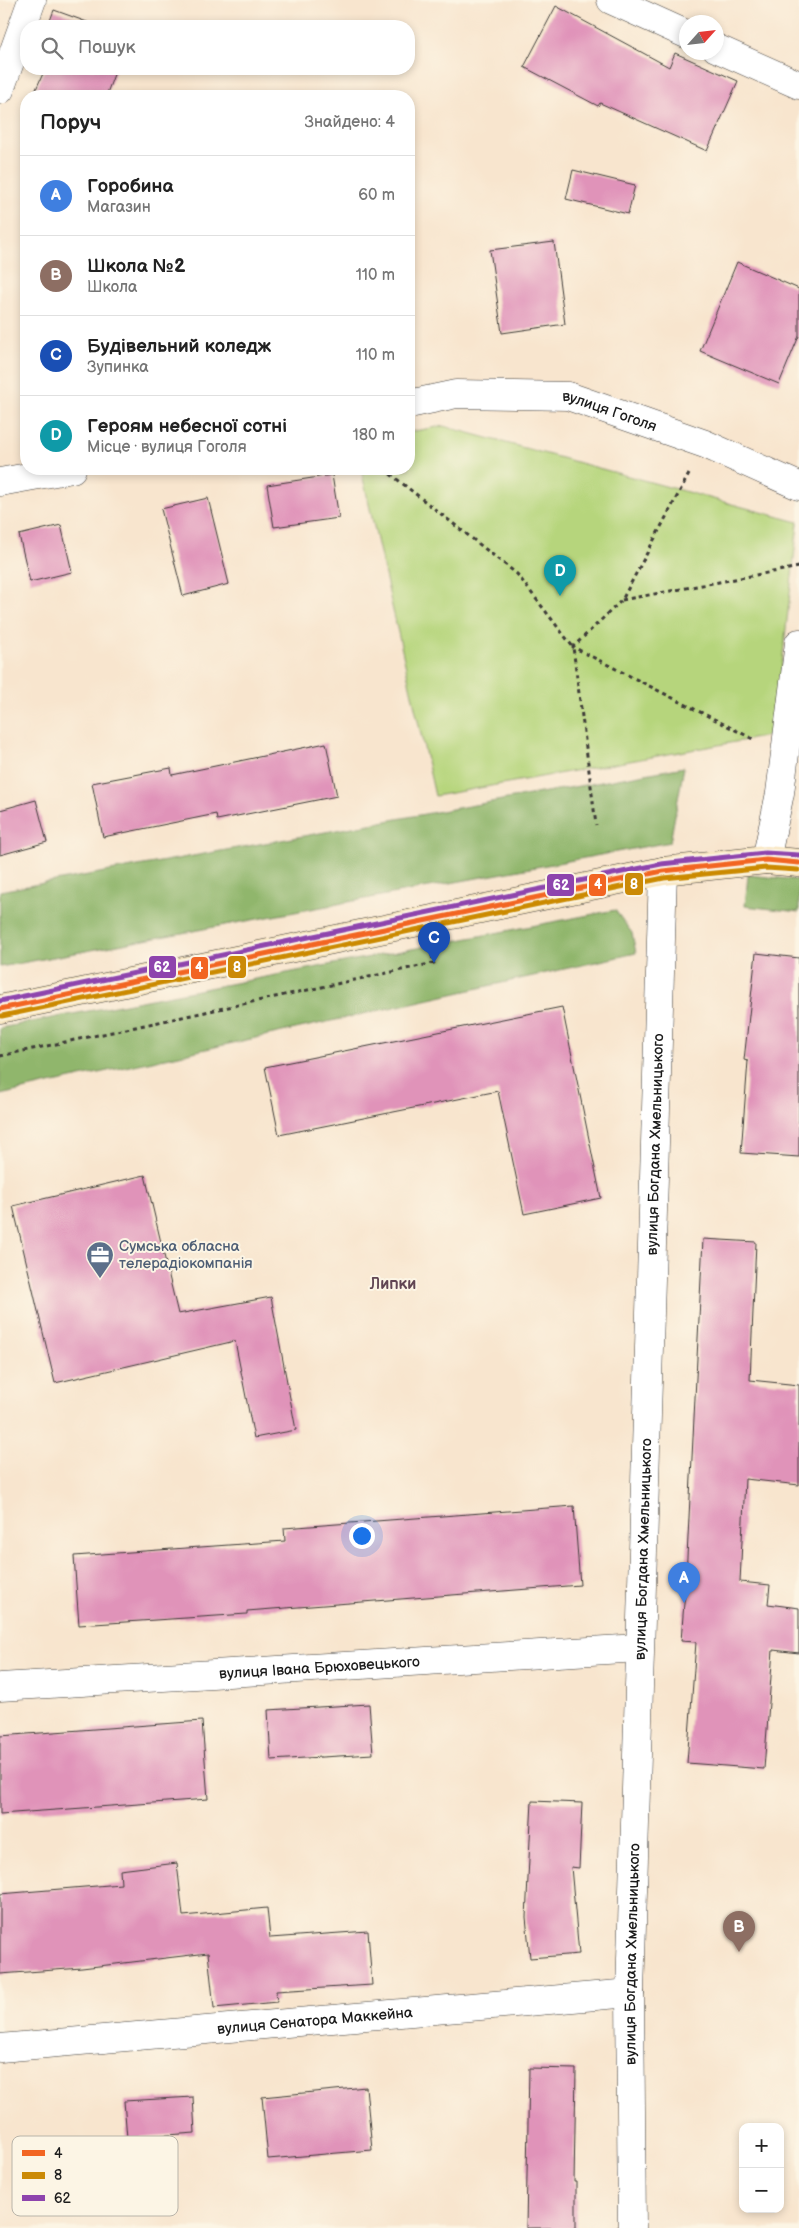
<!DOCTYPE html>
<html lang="uk">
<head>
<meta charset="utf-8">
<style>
	body { margin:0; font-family:"Balsamiq Sans",sans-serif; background:#f2f2f2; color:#222 }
	.controls { position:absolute; right:15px; bottom:15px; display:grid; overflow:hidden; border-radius:10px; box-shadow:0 2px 8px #0003 }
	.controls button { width:45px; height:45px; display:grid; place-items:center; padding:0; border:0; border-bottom:1px solid #e0e0e0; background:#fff; color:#222; font:25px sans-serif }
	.compass { position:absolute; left:679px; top:15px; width:45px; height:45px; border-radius:50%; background:#fff; box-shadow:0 2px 8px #0003; rotate:63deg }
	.you { position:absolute; left:361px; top:1535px; width:18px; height:18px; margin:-12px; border:4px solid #fff; border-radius:50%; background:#1a73e8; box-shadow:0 0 0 8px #1a73e833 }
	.badge { display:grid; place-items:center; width:32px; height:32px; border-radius:50%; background:#db2777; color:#fff; font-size:16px; font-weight:700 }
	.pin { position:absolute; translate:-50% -41px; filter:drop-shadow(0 1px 2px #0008) }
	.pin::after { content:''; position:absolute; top:26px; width:18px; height:15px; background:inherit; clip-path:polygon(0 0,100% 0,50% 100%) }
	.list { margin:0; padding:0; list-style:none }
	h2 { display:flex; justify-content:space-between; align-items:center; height:65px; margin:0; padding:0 20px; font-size:21px }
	h2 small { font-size:16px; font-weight:400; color:#767676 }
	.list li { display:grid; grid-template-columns:32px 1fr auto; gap:15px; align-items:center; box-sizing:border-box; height:80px; padding:0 20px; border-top:1px solid #e0e0e0 }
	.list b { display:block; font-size:19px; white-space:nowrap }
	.list p { margin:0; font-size:16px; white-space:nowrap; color:#767676 }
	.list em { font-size:16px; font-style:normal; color:#767676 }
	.icon { flex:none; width:28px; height:28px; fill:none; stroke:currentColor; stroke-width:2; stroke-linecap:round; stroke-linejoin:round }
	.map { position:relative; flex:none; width:799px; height:2228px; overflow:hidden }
	.search { position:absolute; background:#fff; box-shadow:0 2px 8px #0003; left:20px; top:20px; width:395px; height:55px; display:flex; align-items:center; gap:12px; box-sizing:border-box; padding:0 18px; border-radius:20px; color:#767676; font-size:19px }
	.panel { position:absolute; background:#fff; box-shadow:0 2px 8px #0003; left:20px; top:90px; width:395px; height:385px; border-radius:20px }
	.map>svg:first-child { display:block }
	.green { fill:#b6d57c; stroke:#69784c }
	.forest { fill:#90b66c; stroke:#566944 }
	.building { fill:#e093b9 }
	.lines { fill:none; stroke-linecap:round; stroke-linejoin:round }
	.minor-casing { stroke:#3d3a37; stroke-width:29 }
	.secondary-casing { stroke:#3d3a37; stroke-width:29 }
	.path { stroke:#3d3a37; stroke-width:3; stroke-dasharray:4 4; stroke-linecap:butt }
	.minor { stroke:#fff; stroke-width:28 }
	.secondary { stroke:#f9e7c3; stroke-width:28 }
	.bus-1-casing { stroke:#fcf5e5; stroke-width:9 }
	.bus-2-casing { stroke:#fcf5e5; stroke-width:9 }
	.bus-3-casing { stroke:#fcf5e5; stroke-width:9 }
	.bus-1 { stroke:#f26522; stroke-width:5 }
	.bus-2 { stroke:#cb8a06; stroke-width:5 }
	.bus-3 { stroke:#8e44ad; stroke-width:5 }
	.labels { text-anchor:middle; stroke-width:4; stroke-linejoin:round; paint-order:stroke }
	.street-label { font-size:15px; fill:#1c1c1c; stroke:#fcf5e5 }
	.service-label { font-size:15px; fill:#4e5e75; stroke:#fcf5e5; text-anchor:start }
	.neighbourhood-label { font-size:16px; font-weight:bold; fill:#614653; stroke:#fcf5e5 }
	.key { fill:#fcf5e5; stroke:#b9b4a9; stroke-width:1 }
	.key-label { font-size:14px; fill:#1c1c1c }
	.line-badge { stroke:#fcf5e5; stroke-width:2 }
	.badge-label { font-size:14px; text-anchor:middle; font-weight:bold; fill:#fff }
</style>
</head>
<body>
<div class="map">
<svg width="799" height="2228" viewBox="0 0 799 2228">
	<rect width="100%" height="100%" fill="#fcf5e5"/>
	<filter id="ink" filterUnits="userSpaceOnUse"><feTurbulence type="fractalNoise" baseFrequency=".02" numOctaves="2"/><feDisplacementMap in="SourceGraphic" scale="10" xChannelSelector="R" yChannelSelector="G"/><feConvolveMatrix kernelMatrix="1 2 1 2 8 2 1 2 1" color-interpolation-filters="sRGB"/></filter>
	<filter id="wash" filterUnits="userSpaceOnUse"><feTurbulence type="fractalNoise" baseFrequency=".0096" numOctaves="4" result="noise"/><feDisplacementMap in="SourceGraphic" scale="20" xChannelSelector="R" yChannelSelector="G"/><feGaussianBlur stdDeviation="1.12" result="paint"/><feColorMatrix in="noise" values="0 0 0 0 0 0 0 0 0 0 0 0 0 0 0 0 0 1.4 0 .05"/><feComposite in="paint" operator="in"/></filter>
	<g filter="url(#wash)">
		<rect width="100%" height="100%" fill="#f8e5ce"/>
		<path class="green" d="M443,426L798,522L774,735L435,796L361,469H409V432Z"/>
		<g class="forest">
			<path d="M684,767L670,842L0,967V891Z"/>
			<path d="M748,875L799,880V912L745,906Z"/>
			<path d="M615,910L632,933L636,953L0,1095V1028Z"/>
		</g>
		<g id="blocks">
			<g class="building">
				<path d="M556,6L669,67L675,53L738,81L707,151L600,103L598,106L524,67Z"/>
				<path d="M54,10L98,26H48Z"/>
				<path d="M45,69H116L106,96H33Z"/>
				<path d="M573,170L635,185L628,214L566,199Z"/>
				<path d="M554,242L565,324L502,333L490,250Z"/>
				<path d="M737,262L799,289V336L779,384L700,351Z"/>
				<path d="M332,475L339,518L274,527L267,485Z"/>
				<path d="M208,498L229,584L183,596L161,509Z"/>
				<path d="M61,525L72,572L30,582L19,535Z"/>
				<path d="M326,743L337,796L217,820L216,814L103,837L92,783L171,768L172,775Z"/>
				<path d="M36,800L47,842L0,855V810Z"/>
				<path d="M756,953L799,958V1157L741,1153L748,1061L744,1060Z"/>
				<path d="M562,1007L601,1198L524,1214L498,1091L279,1135L265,1067Z"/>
				<path d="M145,1175L178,1314L271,1297L296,1430L254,1438L235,1341L55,1383L13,1206Z"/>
				<path d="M703,1239L756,1242L750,1380L799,1385V1485L745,1479L740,1582L770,1585L768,1604L799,1608V1653L773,1650L764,1769L687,1763L696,1642L681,1641L686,1577Z"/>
				<path d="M574,1506L580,1585L247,1611V1614L79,1625L74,1556L285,1541L284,1528Z"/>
				<path d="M369,1704L373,1754L271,1760L268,1710Z"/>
				<path d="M202,1721L208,1799L0,1814V1736Z"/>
				<path d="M532,1801L582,1803L579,1868L571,1867L579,1954L530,1958L526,1917Z"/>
				<path d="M177,1863L183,1916L267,1908L270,1938L368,1931L372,1985L276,1991L277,2002L214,2008L208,1953L82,1968L0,1974V1894L121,1884L120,1870Z"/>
				<path d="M529,2068L576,2069L574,2182H576V2228H526Z"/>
				<path d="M366,2087L372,2150L268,2159L262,2097Z"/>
				<path d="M193,2097L195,2133L127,2138L124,2101Z"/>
			</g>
		</g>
	</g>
	<g filter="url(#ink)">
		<use href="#blocks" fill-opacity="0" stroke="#3d3a37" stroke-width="1"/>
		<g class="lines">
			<g class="minor-casing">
				<g id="minor">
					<path d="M611,0L686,34"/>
					<path d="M716,48L799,85"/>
					<path d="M0,90L32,0"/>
					<path id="s1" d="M409,404L456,394L568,396L705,444L799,486"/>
					<path d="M0,482L72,469"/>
					<path d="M766,860L780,793L799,643"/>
					<path id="s2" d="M0,1687L639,1648"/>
					<path id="s3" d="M0,2048L630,1993"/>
					<path id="s4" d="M632,2228L630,1993L663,871"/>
				</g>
			</g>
			<g class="secondary-casing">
				<path id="secondary" d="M0,1009L663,871L766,860L799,863"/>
			</g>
			<g class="path">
				<path d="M384,469L517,574L573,647L596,825"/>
				<path d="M689,474L622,600L573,647L755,740"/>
				<path d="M622,600L799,567"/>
				<path d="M0,1056L434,963L431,951"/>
			</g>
			<use href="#minor" class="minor"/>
			<use href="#secondary" class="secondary"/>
			<g class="bus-1-casing">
				<path id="bus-1" d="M0,1009L663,871L766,860L799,863"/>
			</g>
			<g class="bus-2-casing">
				<path id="bus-2" d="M2,1016L664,878L766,868L798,870"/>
			</g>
			<g class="bus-3-casing">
				<path id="bus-3" d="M0,1001L661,864L765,853L799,855"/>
			</g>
			<use href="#bus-1" class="bus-1"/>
			<use href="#bus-2" class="bus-2"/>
			<use href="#bus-3" class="bus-3"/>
		</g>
	</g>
	<defs>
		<g id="office-pin" transform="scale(1.4375)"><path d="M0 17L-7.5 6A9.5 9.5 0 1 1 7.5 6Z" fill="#5c6f8a" stroke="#fcf5e5"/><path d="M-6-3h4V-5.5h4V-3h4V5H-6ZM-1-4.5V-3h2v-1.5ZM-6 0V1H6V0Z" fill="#fff"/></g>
	</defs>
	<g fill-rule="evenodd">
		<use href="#office-pin" x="100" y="1255"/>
	</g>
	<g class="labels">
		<g class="street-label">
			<text dy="5" stroke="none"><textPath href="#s1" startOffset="204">вулиця Гоголя</textPath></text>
			<text dy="5" stroke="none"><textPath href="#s4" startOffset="1084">вулиця Богдана Хмельницького</textPath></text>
			<text dy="5" stroke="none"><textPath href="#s4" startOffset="679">вулиця Богдана Хмельницького</textPath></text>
			<text dy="5" stroke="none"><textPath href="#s2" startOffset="320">вулиця Івана Брюховецького</textPath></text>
			<text dy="5" stroke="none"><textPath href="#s4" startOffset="274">вулиця Богдана Хмельницького</textPath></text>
			<text dy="5" stroke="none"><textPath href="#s3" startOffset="316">вулиця Сенатора Маккейна</textPath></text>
		</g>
		<g class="service-label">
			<text x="119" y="1251">Сумська обласна<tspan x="119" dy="17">телерадіокомпанія</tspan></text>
		</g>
		<g class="neighbourhood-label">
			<text x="393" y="1289">Липки</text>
		</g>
	</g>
	<rect x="12" y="2136" width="166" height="80" rx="8" class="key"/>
	<rect x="22" y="2150" width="23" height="6" fill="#f26522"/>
	<rect x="22" y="2172" width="23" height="7" fill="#cb8a06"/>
	<rect x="22" y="2195" width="23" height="6" fill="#8e44ad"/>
	<g class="key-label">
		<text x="54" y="2158">4</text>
		<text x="54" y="2180">8</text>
		<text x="54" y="2203">62</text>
	</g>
	<g class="line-badge">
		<rect x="624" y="872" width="20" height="24" rx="5" fill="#cb8a06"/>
		<rect x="588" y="873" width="19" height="24" rx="5" fill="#f26522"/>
		<rect x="546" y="873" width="29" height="24" rx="5" fill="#8e44ad"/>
		<rect x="227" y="955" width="20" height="24" rx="5" fill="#cb8a06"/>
		<rect x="148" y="955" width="29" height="24" rx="5" fill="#8e44ad"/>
		<rect x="190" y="956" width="19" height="24" rx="5" fill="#f26522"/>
	</g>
	<g class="badge-label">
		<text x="634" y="889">8</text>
		<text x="598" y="889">4</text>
		<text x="561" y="890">62</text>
		<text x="237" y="972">8</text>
		<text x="162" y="972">62</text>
		<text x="199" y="972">4</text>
	</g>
</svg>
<div class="controls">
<button>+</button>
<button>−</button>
</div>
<svg class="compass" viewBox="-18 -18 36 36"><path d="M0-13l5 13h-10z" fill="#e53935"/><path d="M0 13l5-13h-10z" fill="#767676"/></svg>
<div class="you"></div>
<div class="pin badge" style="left:684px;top:1603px;background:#3f7fe0">A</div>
<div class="pin badge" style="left:739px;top:1952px;background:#8d6e63">B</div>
<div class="pin badge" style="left:434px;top:963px;background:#1a4fb4">C</div>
<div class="pin badge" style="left:560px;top:596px;background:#0f9aa8">D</div>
<div class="search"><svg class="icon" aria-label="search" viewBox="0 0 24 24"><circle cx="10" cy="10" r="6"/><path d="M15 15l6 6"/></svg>Пошук</div>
<section class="panel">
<h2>Поруч<small>Знайдено: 4</small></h2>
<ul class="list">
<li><span class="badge" style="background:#3f7fe0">A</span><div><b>Горобина</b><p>Магазин</p></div><em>60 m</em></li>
<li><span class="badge" style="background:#8d6e63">B</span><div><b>Школа №2</b><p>Школа</p></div><em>110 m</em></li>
<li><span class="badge" style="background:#1a4fb4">C</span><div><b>Будівельний коледж</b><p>Зупинка</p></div><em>110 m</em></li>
<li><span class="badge" style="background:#0f9aa8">D</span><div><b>Героям небесної сотні</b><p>Місце · вулиця Гоголя</p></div><em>180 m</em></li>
</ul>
</section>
</div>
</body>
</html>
